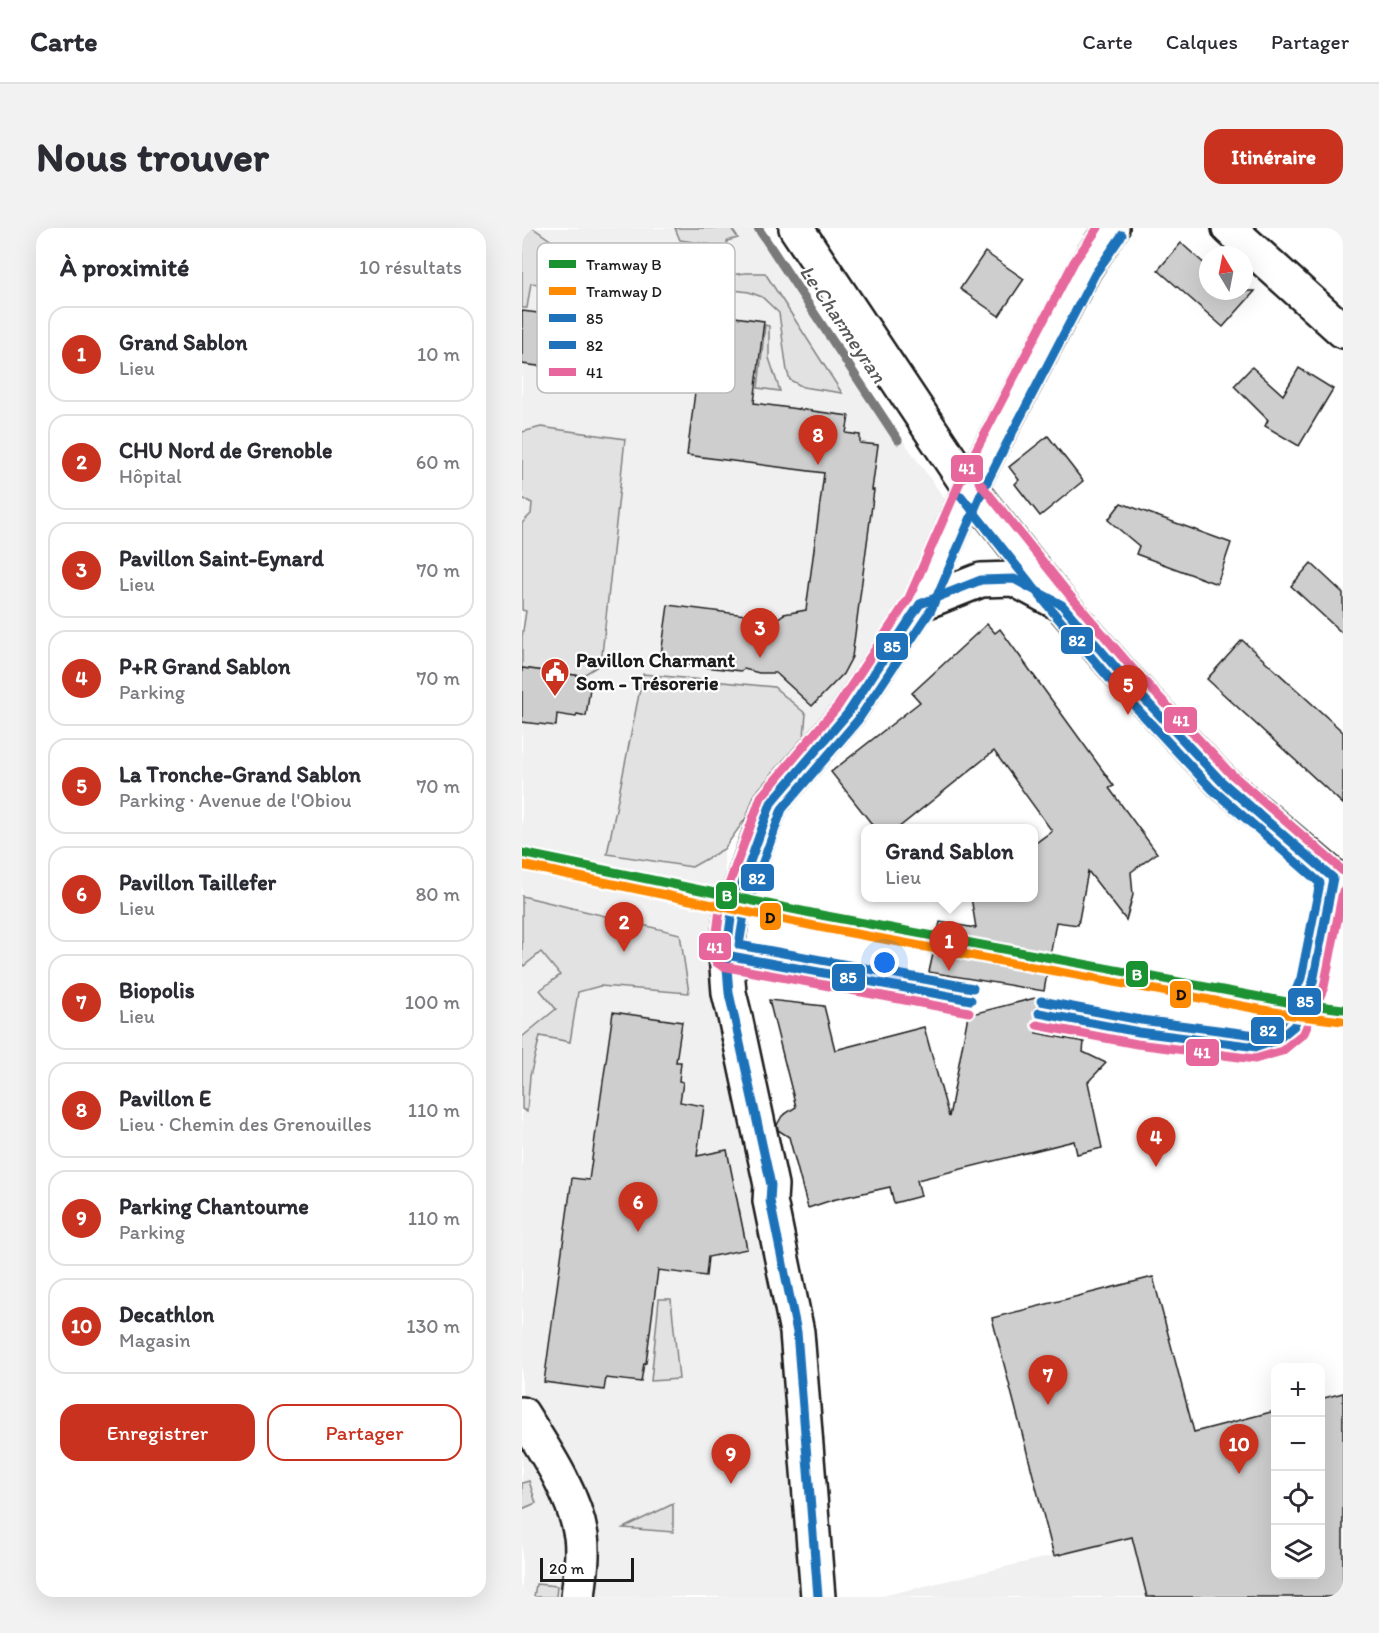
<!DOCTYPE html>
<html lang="fr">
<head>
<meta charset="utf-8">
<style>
	body { margin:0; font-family:Itim,sans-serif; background:#f2f2f3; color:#2b2b33 }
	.controls { position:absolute; right:18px; bottom:18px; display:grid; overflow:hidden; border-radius:12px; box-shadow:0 6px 24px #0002 }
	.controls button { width:54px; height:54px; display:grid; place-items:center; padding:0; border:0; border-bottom:2px solid #e1e1e2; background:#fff; color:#2b2b33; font:30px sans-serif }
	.compass { position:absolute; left:677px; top:18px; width:54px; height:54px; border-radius:50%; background:#fff; box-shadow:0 6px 24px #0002; rotate:350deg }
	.scale { position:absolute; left:18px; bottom:15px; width:94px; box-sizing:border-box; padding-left:6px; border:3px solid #1c1c1c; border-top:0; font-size:16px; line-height:21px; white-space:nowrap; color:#1c1c1c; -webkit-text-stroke:4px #fff; paint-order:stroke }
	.you { position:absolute; left:363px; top:735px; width:21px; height:21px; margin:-15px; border:4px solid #fff; border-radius:50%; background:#1a73e8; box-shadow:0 0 0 9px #1a73e833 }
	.badge { display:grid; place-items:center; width:39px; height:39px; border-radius:50%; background:#c8321e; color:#fff; font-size:20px; font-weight:700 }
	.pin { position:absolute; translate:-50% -50px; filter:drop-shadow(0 2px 3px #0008) }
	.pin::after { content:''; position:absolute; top:32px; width:21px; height:18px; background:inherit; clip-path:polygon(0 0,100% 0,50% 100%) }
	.popup { position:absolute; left:339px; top:596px; width:177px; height:78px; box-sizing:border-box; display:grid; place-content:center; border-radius:12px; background:#fff; filter:drop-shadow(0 2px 4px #0005); font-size:20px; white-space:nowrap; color:#7c7c81 }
	.popup b { font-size:22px; color:#2b2b33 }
	.popup::after { content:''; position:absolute; left:50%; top:100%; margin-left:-12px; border:12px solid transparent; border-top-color:#fff }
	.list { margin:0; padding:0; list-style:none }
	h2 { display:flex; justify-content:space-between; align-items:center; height:78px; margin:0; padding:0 24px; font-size:26px }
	h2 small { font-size:20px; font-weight:400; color:#7c7c81 }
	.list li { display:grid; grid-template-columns:39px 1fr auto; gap:18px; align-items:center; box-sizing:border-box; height:96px; margin:0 12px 12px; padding:0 12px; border:2px solid #e1e1e2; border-radius:18px }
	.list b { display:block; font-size:22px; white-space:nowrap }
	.list p { margin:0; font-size:20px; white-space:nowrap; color:#7c7c81 }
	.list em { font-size:20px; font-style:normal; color:#7c7c81 }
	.actions { display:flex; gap:12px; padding:18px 24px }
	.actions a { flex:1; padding:14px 0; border:2px solid #c8321e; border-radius:18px; text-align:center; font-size:21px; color:#c8321e }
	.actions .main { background:#c8321e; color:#fff }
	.icon { flex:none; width:33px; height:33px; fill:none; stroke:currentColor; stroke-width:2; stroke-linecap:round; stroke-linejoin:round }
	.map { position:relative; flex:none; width:821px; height:1369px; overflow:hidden; border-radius:18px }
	header { display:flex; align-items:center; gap:36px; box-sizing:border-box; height:84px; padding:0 30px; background:#fff; border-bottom:2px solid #e1e1e2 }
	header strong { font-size:28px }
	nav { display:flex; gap:33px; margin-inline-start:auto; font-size:21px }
	.intro { display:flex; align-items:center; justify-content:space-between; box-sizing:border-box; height:144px; padding:0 36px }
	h1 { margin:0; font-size:42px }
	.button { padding:15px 27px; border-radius:18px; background:#c8321e; color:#fff; font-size:21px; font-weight:700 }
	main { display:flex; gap:36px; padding:0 36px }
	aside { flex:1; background:#fff; border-radius:18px; box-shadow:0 6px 24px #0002 }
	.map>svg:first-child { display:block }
	.built { fill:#f0f0f0 }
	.green { fill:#e2e2e2; stroke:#7f7f7f; stroke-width:1.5 }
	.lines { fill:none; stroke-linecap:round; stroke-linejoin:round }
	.stream { stroke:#7a7a7a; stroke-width:9 }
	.building { fill:#cecece; stroke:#1c1c1c; stroke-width:1.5 }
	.street-casing { stroke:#1c1c1c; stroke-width:38 }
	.street { stroke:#fff; stroke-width:33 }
	.tram { stroke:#1c1c1c; stroke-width:1.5 }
	.bus-1-casing { stroke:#fff; stroke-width:14 }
	.bus-2-casing { stroke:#fff; stroke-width:14 }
	.bus-3-casing { stroke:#fff; stroke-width:14 }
	.bus-1 { stroke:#1f72b9; stroke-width:9 }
	.bus-2 { stroke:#1f72b9; stroke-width:9 }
	.bus-3 { stroke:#e7679c; stroke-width:9 }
	.tram-1-casing { stroke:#fff; stroke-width:14 }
	.tram-2-casing { stroke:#fff; stroke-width:14 }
	.tram-1 { stroke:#1b9232; stroke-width:9 }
	.tram-2 { stroke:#fd8a02; stroke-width:9 }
	.labels { text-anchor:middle; stroke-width:4.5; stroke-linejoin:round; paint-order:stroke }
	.poi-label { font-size:20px; font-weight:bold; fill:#1c1c1c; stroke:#fff; text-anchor:start }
	.water-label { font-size:21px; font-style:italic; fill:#5a5a5a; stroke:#fff }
	.key { fill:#fff; stroke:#bbb; stroke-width:1.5 }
	.key-label { font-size:16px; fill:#1c1c1c }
	.line-badge { stroke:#fff; stroke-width:2 }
	.badge-label { font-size:16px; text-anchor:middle; font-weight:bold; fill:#fff }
	.pale-badge-label { font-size:16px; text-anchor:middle; font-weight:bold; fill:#111 }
</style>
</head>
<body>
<header>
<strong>Carte</strong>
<nav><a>Carte</a><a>Calques</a><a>Partager</a></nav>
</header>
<div class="intro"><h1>Nous trouver</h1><a class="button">Itinéraire</a></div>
<main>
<aside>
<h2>À proximité<small>10 résultats</small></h2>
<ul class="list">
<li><span class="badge">1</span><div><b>Grand Sablon</b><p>Lieu</p></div><em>10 m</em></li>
<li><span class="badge">2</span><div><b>CHU Nord de Grenoble</b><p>Hôpital</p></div><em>60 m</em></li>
<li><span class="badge">3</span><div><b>Pavillon Saint-Eynard</b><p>Lieu</p></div><em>70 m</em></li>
<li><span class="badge">4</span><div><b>P+R Grand Sablon</b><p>Parking</p></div><em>70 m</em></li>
<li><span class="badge">5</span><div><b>La Tronche-Grand Sablon</b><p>Parking · Avenue de l'Obiou</p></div><em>70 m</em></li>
<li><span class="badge">6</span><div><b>Pavillon Taillefer</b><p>Lieu</p></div><em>80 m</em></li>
<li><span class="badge">7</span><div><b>Biopolis</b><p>Lieu</p></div><em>100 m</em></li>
<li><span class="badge">8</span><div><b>Pavillon E</b><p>Lieu · Chemin des Grenouilles</p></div><em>110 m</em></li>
<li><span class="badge">9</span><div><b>Parking Chantourne</b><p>Parking</p></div><em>110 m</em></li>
<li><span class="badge">10</span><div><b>Decathlon</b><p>Magasin</p></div><em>130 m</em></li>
</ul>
<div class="actions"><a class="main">Enregistrer</a><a>Partager</a></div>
</aside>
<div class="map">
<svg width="821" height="1369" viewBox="0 0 821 1369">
	<rect width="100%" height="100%" fill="#fff"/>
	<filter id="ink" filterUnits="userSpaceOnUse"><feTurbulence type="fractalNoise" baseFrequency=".0167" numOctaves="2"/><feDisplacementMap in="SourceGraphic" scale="12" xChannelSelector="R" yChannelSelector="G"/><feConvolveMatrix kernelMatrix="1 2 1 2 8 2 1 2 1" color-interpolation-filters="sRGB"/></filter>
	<g filter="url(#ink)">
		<g class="built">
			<path d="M0,0H241L333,145L427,277L373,401L282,508L202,622L207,799L254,1021L284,1369H0Z"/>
			<path d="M753,1183L754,1346H798L821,1369H356L610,1309L671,1204Z"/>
		</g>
		<g class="green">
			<path d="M0,0H11L37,18L72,26L100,28L132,21L124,93L39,83L41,59L9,55L5,80H0Z"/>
			<path d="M153,0H209L216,10L205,13V19L158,12Z"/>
			<path d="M223,45H243L320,165L281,159L268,152L265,143L257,85L240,69L227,64L180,58L179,51Z"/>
			<path d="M243,97L247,98V130L258,163L236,160Z"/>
			<path d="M19,199L103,211L79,436L60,448L0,440V409L4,383L0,382V295L9,286L10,275L0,270V204Z"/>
			<path d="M121,446L252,459L284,486L282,508L202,621L170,639L85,626Z"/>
			<path d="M0,668L158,706L167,765L78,758L56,764L48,814L18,808L8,848L5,884L0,881V809L34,781L18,762L38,747L19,724L2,738L0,735Z"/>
			<path d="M137,1071H149L157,1151L129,1153Z"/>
			<path d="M7,1253L14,1275L0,1281V1255Z"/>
			<path d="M151,1276V1304L101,1300Z"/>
			<path d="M14,1356L35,1358L34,1369H12Z"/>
		</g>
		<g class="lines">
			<path class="stream" d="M236,0L376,212"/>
		</g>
		<g class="building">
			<path d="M659,15L686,39V63H733L701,99L636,42Z"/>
			<path d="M463,24L502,51L477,88L438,61Z"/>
			<path d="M0,83L106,96V99L117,100L112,136L100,134V137L81,134L80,146L0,136Z"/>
			<path d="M183,85L242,93L232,175L327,188L324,205L338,207V215L356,217L350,262H352L330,429L321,446L290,478L254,445H237L222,441L219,443L138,434L146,377L255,391L262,386L284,382L302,245L165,227Z"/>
			<path d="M730,139L761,167L777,140L811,161L777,218L743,198L746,192L712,158Z"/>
			<path d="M526,208L561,253L518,288L493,256L497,252L487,239Z"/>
			<path d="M599,275L709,315L695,356L614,326L617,318L586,292Z"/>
			<path d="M789,335L821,365V406L769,358Z"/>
			<path d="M465,396L473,405L478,401L592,558L587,560L635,625L609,644L611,667L604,692L566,643L556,697L534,694L522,763L407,744L418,694L454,700L449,669H511V617L530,603L472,523L376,600H353L309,544L398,474L390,465Z"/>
			<path d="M720,412L821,504V576L685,451Z"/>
			<path d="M0,440L60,448V452L69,453L64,488L55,486L54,489L35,486L34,498L0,494Z"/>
			<path d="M521,768L514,805L562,814L561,824L584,835L566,854L580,920L555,926L552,913L395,952L399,968L372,975L368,959L310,972L286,980L267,909L256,902L255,897L260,888L274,879L247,772L302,778L313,822L402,799L427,889L446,787Z"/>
			<path d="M91,784L160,794L154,834H159L157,853L161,854L158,874L182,878L175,928L205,922L225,1021L186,1029L184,1048L136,1042L124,1135H122L119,1154L84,1150L82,1162L22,1154L50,950L67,952Z"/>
			<path d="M631,1049L672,1204L753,1183V1347H798V1171L821,1165V1369H625L610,1309L532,1328L470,1090Z"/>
		</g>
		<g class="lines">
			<g class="street-casing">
				<g id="street">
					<path d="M274,0L448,261L540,377L601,448L699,553L821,657"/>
					<path d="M707,0L821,103"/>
					<path d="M398,376L459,352L492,351L531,372"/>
					<path d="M0,1186C23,1223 52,1265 59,1308C62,1328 58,1349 56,1369"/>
					<path d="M296,1369L275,1104L248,973L249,957L213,789L207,765L204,727L210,684L249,575L326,485L398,376L448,261L465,227L563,40L590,0"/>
				</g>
			</g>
			<use href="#street" class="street"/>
			<path class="tram" d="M525,744L725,781"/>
			<g class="bus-1-casing">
				<g id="bus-1">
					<path d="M204,727L449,772"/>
					<path d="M296,1369L275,1104L248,973L249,957L207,765L204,727L210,684L249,575L326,485L398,376L459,352L492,351L540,377L601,448L699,553L811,650L791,754L772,798L755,812L735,819L617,804L517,785"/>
				</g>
			</g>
			<g class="bus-2-casing">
				<g id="bus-2">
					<path d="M439,268L531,384L592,456L690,561L798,655L779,750L762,791L749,801L734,807L619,792L519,773"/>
					<path d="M451,760L217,717L222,687L260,581L336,492L409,382L459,266L476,232L573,46L600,7"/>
				</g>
			</g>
			<g class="bus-3-casing">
				<g id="bus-3">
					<path d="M457,254L549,369L610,440L707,544L821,643"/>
					<path d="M447,784L200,738L194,734L192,728L198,681L239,569L316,478L387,370L437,256L454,222L552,34L576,0"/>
					<path d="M515,797L615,816L733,831L760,823L782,805L802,759L821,663"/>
				</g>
			</g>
			<use href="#bus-1" class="bus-1"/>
			<use href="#bus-2" class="bus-2"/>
			<use href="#bus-3" class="bus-3"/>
			<g class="tram-1-casing">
				<path id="tram-1" d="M0,625L299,687L765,774L821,781"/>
			</g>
			<g class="tram-2-casing">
				<path id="tram-2" d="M0,637L297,699L763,786L820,793"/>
			</g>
			<use href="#tram-1" class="tram-1"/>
			<use href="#tram-2" class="tram-2"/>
		</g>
	</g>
	<defs>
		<g id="civic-pin" transform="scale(1.5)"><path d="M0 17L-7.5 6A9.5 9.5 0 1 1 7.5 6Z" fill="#c8321e" stroke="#fff"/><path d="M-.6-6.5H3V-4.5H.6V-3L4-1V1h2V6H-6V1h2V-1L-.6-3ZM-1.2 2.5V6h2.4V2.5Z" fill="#fff"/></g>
	</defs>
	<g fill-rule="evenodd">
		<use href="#civic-pin" x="33" y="444"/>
	</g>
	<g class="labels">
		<g class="poi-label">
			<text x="54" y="439">Pavillon Charmant<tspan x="54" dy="23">Som - Trésorerie</tspan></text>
		</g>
		<g class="water-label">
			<text transform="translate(321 96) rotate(56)" y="7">Le Charmeyran</text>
		</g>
	</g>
	<rect x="15" y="15" width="198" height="150" rx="9" class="key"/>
	<rect x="27" y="32" width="27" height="8" fill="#1b9232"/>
	<rect x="27" y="59" width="27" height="8" fill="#fd8a02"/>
	<rect x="27" y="86" width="27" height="8" fill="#1f72b9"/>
	<rect x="27" y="113" width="27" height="8" fill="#1f72b9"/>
	<rect x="27" y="140" width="27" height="8" fill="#e7679c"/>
	<g class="key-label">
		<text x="64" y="42">Tramway B</text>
		<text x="64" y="69">Tramway D</text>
		<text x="64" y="96">85</text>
		<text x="64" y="123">82</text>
		<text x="64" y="150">41</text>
	</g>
	<g class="line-badge">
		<rect x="428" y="226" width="34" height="29" rx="6" fill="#e7679c"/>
		<rect x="538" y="398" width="34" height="29" rx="6" fill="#1f72b9"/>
		<rect x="353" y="404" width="34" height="29" rx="6" fill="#1f72b9"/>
		<rect x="641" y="478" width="35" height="28" rx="6" fill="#e7679c"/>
		<rect x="218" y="635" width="35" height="29" rx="6" fill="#1f72b9"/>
		<rect x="193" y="653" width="23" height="29" rx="6" fill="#1b9232"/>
		<rect x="237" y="674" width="23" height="29" rx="6" fill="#fd8a02"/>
		<rect x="176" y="704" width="34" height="29" rx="6" fill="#e7679c"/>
		<rect x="603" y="732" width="24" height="28" rx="6" fill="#1b9232"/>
		<rect x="309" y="735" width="35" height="29" rx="6" fill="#1f72b9"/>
		<rect x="647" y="752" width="23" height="29" rx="6" fill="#fd8a02"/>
		<rect x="765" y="759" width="35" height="29" rx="6" fill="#1f72b9"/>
		<rect x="728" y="788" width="35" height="29" rx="6" fill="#1f72b9"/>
		<rect x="663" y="810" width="35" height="29" rx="6" fill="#e7679c"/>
	</g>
	<g class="badge-label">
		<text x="445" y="246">41</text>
		<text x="555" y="418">82</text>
		<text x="370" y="424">85</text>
		<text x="659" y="498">41</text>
		<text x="235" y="656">82</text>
		<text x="205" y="673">B</text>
		<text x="193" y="725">41</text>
		<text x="615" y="752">B</text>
		<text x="326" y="755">85</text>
		<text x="783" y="779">85</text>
		<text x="746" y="808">82</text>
		<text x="680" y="830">41</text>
	</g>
	<g class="pale-badge-label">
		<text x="248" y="695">D</text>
		<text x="659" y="772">D</text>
	</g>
</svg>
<div class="controls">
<button>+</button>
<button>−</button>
<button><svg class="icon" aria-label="locate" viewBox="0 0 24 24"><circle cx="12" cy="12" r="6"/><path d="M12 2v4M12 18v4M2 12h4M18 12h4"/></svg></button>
<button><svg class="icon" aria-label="layers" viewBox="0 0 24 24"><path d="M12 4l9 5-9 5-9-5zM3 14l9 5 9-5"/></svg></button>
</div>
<svg class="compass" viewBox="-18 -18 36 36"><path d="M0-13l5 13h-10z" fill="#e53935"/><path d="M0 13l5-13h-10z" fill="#7c7c81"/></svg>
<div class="scale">20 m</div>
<div class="you"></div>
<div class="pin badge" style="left:427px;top:743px">1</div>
<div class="popup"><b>Grand Sablon</b>Lieu</div>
<div class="pin badge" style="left:102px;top:724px">2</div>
<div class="pin badge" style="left:238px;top:430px">3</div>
<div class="pin badge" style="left:634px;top:939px">4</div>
<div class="pin badge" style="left:606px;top:487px">5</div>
<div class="pin badge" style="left:116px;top:1004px">6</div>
<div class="pin badge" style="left:526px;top:1177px">7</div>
<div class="pin badge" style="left:296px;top:237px">8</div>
<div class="pin badge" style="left:209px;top:1256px">9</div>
<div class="pin badge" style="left:717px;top:1246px">10</div>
</div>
</main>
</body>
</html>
